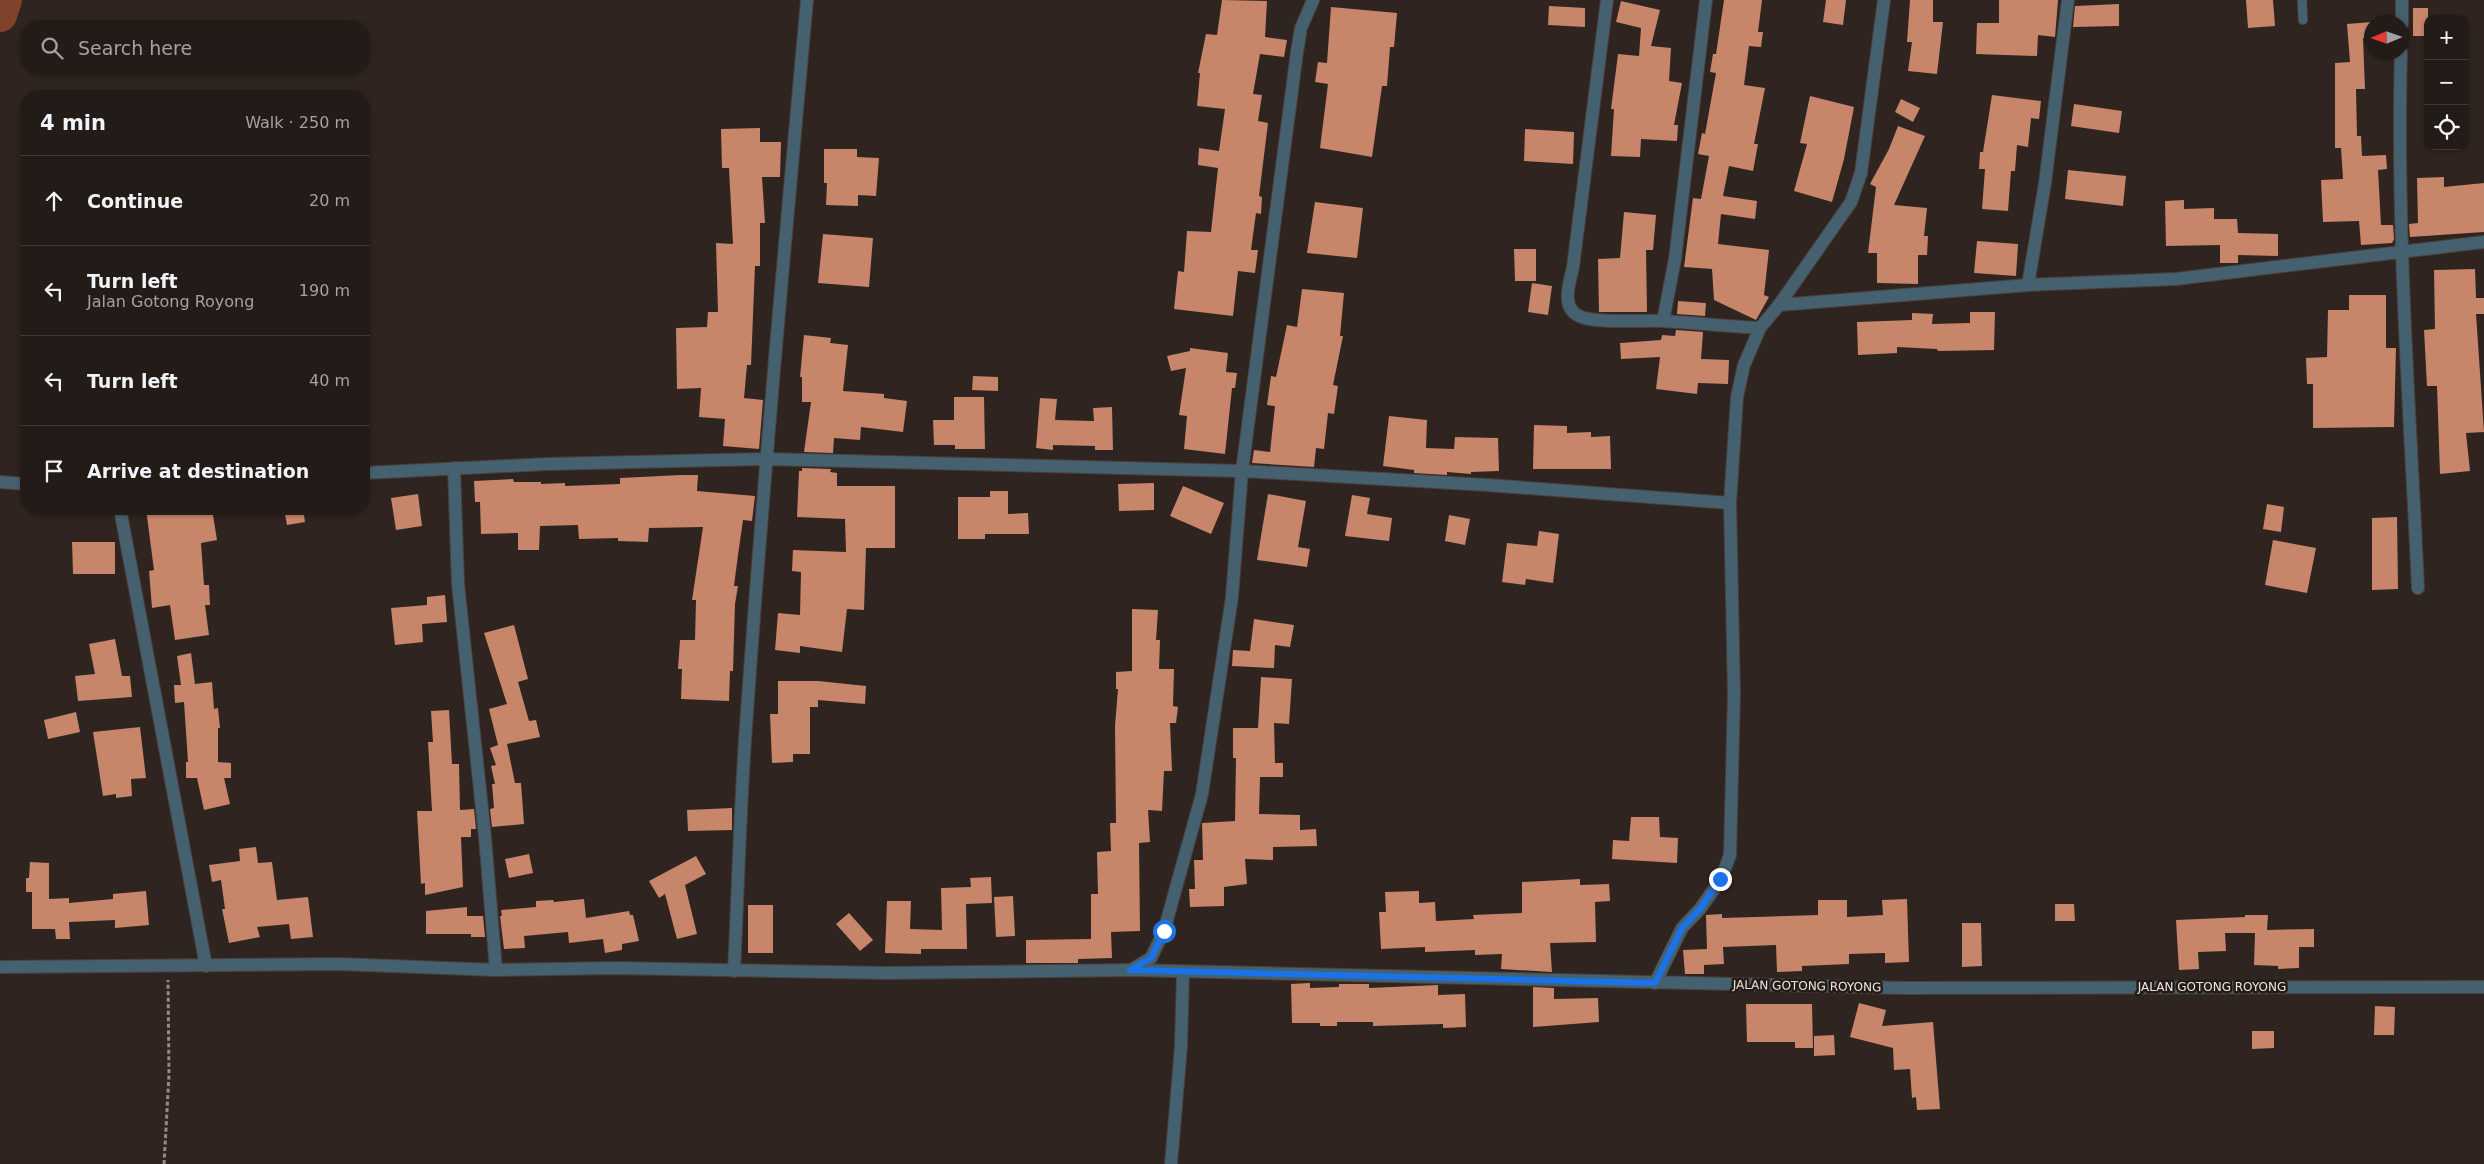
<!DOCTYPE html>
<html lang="en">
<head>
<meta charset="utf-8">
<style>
	body { margin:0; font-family:"DejaVu Sans",sans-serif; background:#2f2825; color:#f1f3f6 }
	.controls { position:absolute; right:15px; top:15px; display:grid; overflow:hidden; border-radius:10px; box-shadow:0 1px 4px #0004 }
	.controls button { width:45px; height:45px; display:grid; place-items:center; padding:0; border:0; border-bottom:1px solid #403937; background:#231b18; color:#f1f3f6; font:25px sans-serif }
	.compass { position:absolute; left:2364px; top:15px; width:45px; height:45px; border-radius:50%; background:#231b18; box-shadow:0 1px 4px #0004; rotate:268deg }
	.stop { position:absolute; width:15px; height:15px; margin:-11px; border:4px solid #1a73e8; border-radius:50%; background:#fff }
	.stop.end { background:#1a73e8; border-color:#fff; box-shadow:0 1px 5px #0008 }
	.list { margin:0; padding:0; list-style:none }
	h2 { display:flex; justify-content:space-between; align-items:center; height:65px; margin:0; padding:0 20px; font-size:21px }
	h2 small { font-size:16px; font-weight:400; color:#a3a1a2 }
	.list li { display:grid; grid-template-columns:32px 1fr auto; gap:15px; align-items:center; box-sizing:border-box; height:90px; padding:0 20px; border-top:1px solid #403937 }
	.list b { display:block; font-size:19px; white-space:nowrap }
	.list p { margin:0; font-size:16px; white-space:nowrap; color:#a3a1a2 }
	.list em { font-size:16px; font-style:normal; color:#a3a1a2 }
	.icon { flex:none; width:28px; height:28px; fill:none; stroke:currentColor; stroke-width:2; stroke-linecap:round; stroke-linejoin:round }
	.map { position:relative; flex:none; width:2484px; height:1164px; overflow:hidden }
	.search { position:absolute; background:#231b18; box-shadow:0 1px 4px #0004; left:20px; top:20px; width:350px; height:55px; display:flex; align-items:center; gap:12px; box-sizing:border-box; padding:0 18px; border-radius:20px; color:#a3a1a2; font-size:19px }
	.panel { position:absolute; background:#231b18; box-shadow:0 1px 4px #0004; left:20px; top:90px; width:350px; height:425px; border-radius:20px }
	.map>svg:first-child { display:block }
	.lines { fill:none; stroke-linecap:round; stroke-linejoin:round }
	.river { stroke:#7e432a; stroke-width:34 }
	.building { fill:#c7856a }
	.service-casing { stroke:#4a3f3b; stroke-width:10 }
	.minor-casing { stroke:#4a3f3b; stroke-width:14 }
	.tertiary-casing { stroke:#4a3f3b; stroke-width:14 }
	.path { stroke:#948b88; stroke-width:3; stroke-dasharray:4 2.5; stroke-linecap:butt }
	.service { stroke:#45616f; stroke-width:9 }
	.minor { stroke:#45616f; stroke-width:12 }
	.tertiary { stroke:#45616f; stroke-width:12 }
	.route { stroke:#1a73e8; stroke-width:6 }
	.labels { text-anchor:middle; stroke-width:5; stroke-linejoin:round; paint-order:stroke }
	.street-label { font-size:12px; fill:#ede5e2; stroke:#251b16 }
</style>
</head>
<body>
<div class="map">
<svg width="2484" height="1164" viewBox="0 0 2484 1164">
	<rect width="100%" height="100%" fill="#2f2420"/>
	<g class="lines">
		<path class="river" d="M0,15L5,0"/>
	</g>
	<g class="building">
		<path d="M1222,0L1267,1L1265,37L1287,40L1284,57L1260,54L1253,94L1262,95L1258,121L1268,123L1259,196L1262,197L1261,214L1256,213L1251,250H1258L1255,273L1238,271L1233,316L1174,309L1178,271L1184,272L1187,231L1211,232L1218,168L1198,165L1199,148L1219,151L1225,109L1197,106L1200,73H1198L1206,34L1217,35Z"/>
		<path d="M1724,0H1762L1758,32H1763L1761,47L1749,46L1744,85L1765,88L1754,144H1758L1753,171L1729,166L1723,196L1757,201L1755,219L1721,214L1718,244L1769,250L1764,295L1769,297L1756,320L1714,300L1712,269L1684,267L1693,198L1701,199L1709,156L1698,154L1702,133L1705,134L1716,73L1710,72L1713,54H1716Z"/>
		<path d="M1826,0H1846L1843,25L1823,22Z"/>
		<path d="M1910,0H1933V22H1943L1937,74L1908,71L1912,42H1907Z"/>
		<path d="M1999,0H2058L2055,37L2038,35L2037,56L1976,54L1977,23H1999Z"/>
		<path d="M2246,0H2273L2275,26L2248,28Z"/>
		<path d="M1621,1L1660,10L1651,46L1671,48L1669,81L1682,83L1674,125H1678L1677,141L1641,139L1640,157L1611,156L1614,109H1611L1618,54L1639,56L1641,28L1616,22Z"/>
		<path d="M2119,4V26L2073,27L2075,6Z"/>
		<path d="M1549,6L1585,8V27L1548,25Z"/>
		<path d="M1331,7L1397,13L1394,47H1390L1387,86H1382L1372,157L1320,148L1328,84L1315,82L1318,62L1327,63Z"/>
		<rect x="2413" y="8" width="15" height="28"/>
		<path d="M2372,22V38H2363L2365,89H2356L2357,136H2361L2362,156L2386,155L2387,169L2378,170L2381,225H2393L2394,239L2392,243L2361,245L2359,221L2323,222L2321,180L2343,179L2341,148H2335V63L2350,62L2347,24Z"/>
		<path d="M1992,95L2041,101L2039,119L2031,118L2028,147L2017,145L2015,171H2011L2008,211L1982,209L1985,169H1979L1980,152H1983Z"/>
		<path d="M1810,96L1854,107L1844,159L1832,202L1794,191L1807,144L1800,143Z"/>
		<path d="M1901,99L1920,108L1913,122L1895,112Z"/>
		<path d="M2074,104L2122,111L2119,133L2071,126Z"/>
		<path d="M1898,126L1925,136L1894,205L1927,208L1924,236H1928L1927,255H1918V284L1877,283V253H1868L1876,187L1870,184L1889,149Z"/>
		<path d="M760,128V142H781L780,177H762L765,223H760V266H755L751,365H747L744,398L763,400L759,449L723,446L725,419L699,417L701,388L677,389L676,328L707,327L708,312H718L716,243L733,244L729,168H722L721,129Z"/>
		<path d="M1525,129L1574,132L1573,164L1524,161Z"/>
		<path d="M824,149H857V157L879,158L876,196L858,195V206L826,205L827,183H824Z"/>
		<path d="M2068,170L2126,176L2123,206L2065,199Z"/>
		<path d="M2444,177V187L2484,183V232L2410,237L2409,224L2418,223L2417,178Z"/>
		<path d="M2184,200V209L2214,208V219H2237L2238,233L2278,234V256L2238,255V263H2220V245L2166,246L2165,201Z"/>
		<path d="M1315,202L1363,208L1357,258L1307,253Z"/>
		<path d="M1624,212L1656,215L1653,250H1646L1647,312H1599L1598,259L1620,258Z"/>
		<path d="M823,234L873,238L869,287L818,283Z"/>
		<path d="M1977,241L2018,244L2016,276L1974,273Z"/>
		<path d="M1514,249H1536V281H1515Z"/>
		<path d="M2475,269L2476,298H2484V314H2476L2484,432L2466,433L2470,471L2440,474L2437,386H2427L2424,330L2435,329L2434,270Z"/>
		<path d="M1532,283L1552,286L1548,315L1528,312Z"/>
		<path d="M1302,289L1344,293L1340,336H1343L1333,385L1338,386L1334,414L1328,413L1324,449L1316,448L1314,467L1252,463L1254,450L1270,452L1275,406L1267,405L1271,376L1276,377L1287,325L1297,327Z"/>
		<path d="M2349,295H2386V348H2396L2394,427L2313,428V384H2307L2306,358L2327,357L2328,310H2349Z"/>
		<path d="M1678,301L1706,303L1705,316L1677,314Z"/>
		<path d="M1970,312H1995L1994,350L1938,351L1937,349L1897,347V353L1858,355L1857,322L1912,320V313L1933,314L1932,324L1970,323Z"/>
		<path d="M1676,330L1703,332L1701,359L1729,360L1728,384L1698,383L1697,394L1656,389L1660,357L1621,359L1620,343L1661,340L1662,335L1675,336Z"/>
		<path d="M804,335L831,338L830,343L848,345L843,391L884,394V398L907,401L903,432L861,427L860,440L834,438L833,453L804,452L811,402H802V377H800Z"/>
		<path d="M1190,348L1228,353L1226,372L1237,373L1235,388H1232L1225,454L1184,449L1187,416L1179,415L1186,368L1171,371L1167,356L1190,351Z"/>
		<path d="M973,376L998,377V391L972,390Z"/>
		<path d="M954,397H984L985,449H955V445H934L933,420H954Z"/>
		<path d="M1040,398L1057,399L1055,420L1094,421L1093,408L1112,407L1113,450H1095V446L1053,445V450L1036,448Z"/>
		<path d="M1389,416L1427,420L1426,448L1454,449L1455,437L1498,438L1499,471L1471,472V474L1447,472V475L1414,473V470L1383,466Z"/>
		<path d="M1534,425L1567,426V433L1591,432V437L1610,436L1611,469H1533Z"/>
		<path d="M802,468L831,469L830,472L837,473V486H895V548H866L864,610L847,609L842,652L800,646V653L775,650L778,613L800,615L801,572L792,571L793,550L846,552L845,519L797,517L799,471H802Z"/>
		<path d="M681,475H698L697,491L755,496L752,521L743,520L738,555L734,586H738L735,604L733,671H730L729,701L681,699L682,669H678L680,640H695L696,600H692L703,527L649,528L648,542L618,541V538L579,539L578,525L540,526L539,550H518V533L481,534L480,502H475L474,481L513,479L514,482H541V484L565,483V486L620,484V478Z"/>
		<path d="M1154,483V510L1119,511L1118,484Z"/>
		<path d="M1183,486L1224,503L1211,534L1170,516Z"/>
		<path d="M990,491H1008V514L1028,513L1029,534H985V539H958V497H990Z"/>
		<path d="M418,494L422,526L396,530L391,498Z"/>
		<path d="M1268,494L1306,501L1298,547L1310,549L1307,567L1257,560Z"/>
		<path d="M1352,495L1370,498L1367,514L1392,518L1389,541L1345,536Z"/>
		<path d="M2267,504L2284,507L2281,532L2263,529Z"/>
		<path d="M146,509H212L217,540L201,543L204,585H209L210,605H205L209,635L175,640L170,605L152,608L149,571L154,570Z"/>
		<path d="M284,509H303L305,522L287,525Z"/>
		<path d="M1449,515L1470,519L1465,545L1445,541Z"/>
		<path d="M2397,517L2398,589L2372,590V518Z"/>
		<path d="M1539,531L1559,534L1553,583L1526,579L1525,585L1502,582L1507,543L1537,546Z"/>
		<path d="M2273,540L2316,548L2307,593L2265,585Z"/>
		<path d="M72,542H115V574H73Z"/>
		<path d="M445,595L447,622L422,624L423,642L395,645L391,608L427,605V597Z"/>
		<path d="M1132,609L1158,610L1156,640H1160L1159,669H1174L1173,706L1178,707L1176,723H1170L1172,771H1164L1162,811L1148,810L1150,842L1139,843L1140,931L1111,932L1112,958L1078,959V963H1026V940L1091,939V894H1098L1097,852L1111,851L1110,823H1116L1115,726L1118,689H1116V672L1132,671Z"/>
		<path d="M1254,619L1294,625L1290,647L1275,645L1274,668L1232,666L1233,650L1250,651Z"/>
		<path d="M514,625L528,679L518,682L529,721L536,720L540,737L507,744L515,783H521L524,824L492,827L490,809L494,808L492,784H495L491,766L496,765L490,748L498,745L489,709L507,704L484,633Z"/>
		<path d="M115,639L122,676H130L132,697L78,701L75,676L95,674L89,644Z"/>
		<path d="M191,653L195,684L212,682L214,709L218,708L220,728H218V762L231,763V778H224L230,804L204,810L197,778H186V762H188L184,702L175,703L174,685H181L177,656Z"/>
		<path d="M1261,677L1292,679L1289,724L1274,723L1275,763H1283V777H1260L1259,814L1300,815V830L1316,829L1317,846L1273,847V860L1245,859L1247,884L1224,887V906L1190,907L1189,889H1195L1194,860H1203L1202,823L1235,821L1236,758H1233V728H1258Z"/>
		<path d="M778,681H818L866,686L865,704L818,700V707H810V754H793V762L772,763L770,714H778Z"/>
		<path d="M449,710L452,764H459L460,810L474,809L476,829H471V837H461L463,887L425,895V883L421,884L417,811H432L428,742H433L431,711Z"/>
		<path d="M76,712L80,732L48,739L44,720Z"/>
		<path d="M140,727L146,778L131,779L132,796L116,798V794L103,796L93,732Z"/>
		<path d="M732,808V830L688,831L687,810Z"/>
		<path d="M1631,817H1659L1660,837L1678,838L1677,863L1612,859L1613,840L1629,841Z"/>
		<path d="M256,847L258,863L272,862L277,900L308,897L313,937L291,939L289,924L257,927L260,937L229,943L222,909H225L221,880L212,882L209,865L240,861L239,849Z"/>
		<path d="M529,854L533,873L509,878L505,859Z"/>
		<path d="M696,856L706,874L685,885L697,934L677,939L665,894L659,898L649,881Z"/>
		<path d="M30,862L49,863V899L69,898V903L113,899V894L146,891L149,925L115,928V920L69,922L70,939H56L55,929H32V892H26V878H29Z"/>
		<path d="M991,877L992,903L966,904L967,949H921V954L885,953L887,901H911L910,929L942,930L941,888L971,887L970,878Z"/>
		<path d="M1580,879V885L1609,884L1610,901L1595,902L1596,942L1550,943L1552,972L1501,969L1502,954L1475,955V950L1425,952V947L1381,949L1379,912H1386L1385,892L1419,891V903L1435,902L1436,921L1474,919L1473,915L1522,913V882Z"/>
		<path d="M1013,896L1015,936L996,937L994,897Z"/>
		<path d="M584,899L586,918L629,911L630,915H633L639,941L622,944V950L605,953L603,939L569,943L568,932L524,936L525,948L504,949L500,916H502L501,910L536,907V901L553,900L554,902Z"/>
		<path d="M1907,899L1909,962L1885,963V953L1849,954V964L1802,966V971L1777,972L1776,945L1723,947L1724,964L1704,965V974H1685L1683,950L1707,949L1706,915L1722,914V918L1818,915V900H1847V917L1883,915L1882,900Z"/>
		<path d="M2055,904H2074L2075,921H2055Z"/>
		<rect x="748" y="905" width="25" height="48"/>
		<path d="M467,907V916H483L485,937H471V934H426V911Z"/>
		<path d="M849,913L873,940L860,951L836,924Z"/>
		<path d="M2245,915H2268L2267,930L2314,929V947H2299V968L2278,969V966L2254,965L2255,933H2225L2226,951L2198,952L2199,969L2179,970L2176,920L2245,917Z"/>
		<path d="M1962,923H1981L1982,966L1962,967Z"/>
		<path d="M1310,983V988L1339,987V984H1369V988L1438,985V995L1465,994L1466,1027L1443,1028V1024L1373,1026V1022H1337V1026H1320V1023H1292L1291,984Z"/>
		<path d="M1533,987L1554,988V999L1598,998L1599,1022L1533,1027Z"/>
		<path d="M1859,1003L1886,1010L1882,1026L1933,1022L1940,1109L1917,1110L1916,1097L1912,1098L1910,1069L1894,1070L1893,1048L1850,1037Z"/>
		<path d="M1746,1004H1812L1813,1048H1795V1042H1747Z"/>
		<path d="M2375,1006L2395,1007L2394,1035H2374Z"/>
		<path d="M2252,1031H2274V1048L2252,1049Z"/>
		<path d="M1834,1035L1835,1055L1814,1056V1036Z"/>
	</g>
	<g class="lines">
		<g class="service-casing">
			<path id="service" d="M2302,0L2303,20"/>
		</g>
		<g class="minor-casing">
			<g id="minor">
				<path d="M1607,0L1573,267C1570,282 1560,307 1579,316C1594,324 1644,320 1663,321C1695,323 1727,326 1760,328"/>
				<path d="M2402,24V0"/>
				<path d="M2401,52C2396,231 2410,410 2418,588"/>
				<path d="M2028,285L2045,183L2068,0"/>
				<path d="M1779,305L2028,285L2176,279L2484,242"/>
				<path d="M1663,321L1675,259L1706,0"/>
				<path d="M454,468L458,584L485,837L496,970"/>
				<path d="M364,473L547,464L765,459L1242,471L1487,485L1730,503"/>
				<path d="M0,482L26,484"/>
				<path d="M120,509L206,966"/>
				<path d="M1131,970L1151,958L1164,931L1202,794L1232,597L1242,471L1297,52L1301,28L1313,0"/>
				<path d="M734,971C738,890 740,808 746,726C763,484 785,242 807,0"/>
				<path d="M1655,983L1682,928L1700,909L1721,879L1730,855L1734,694L1730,503L1737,397L1744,365L1760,328L1779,305L1851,202L1861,173L1884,0"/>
				<path d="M1171,1164L1181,1046L1183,972"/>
			</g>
		</g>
		<g class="tertiary-casing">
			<path id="tertiary" d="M0,967L339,964L496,970L615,968L886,973L1131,970L1904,988L2484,987"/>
		</g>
		<path class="path" d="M164,1164L169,1075L168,980"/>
		<use href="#service" class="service"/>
		<use href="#minor" class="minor"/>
		<use href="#tertiary" class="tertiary"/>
	</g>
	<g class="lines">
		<path class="route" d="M1164,931L1151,958L1130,970L1655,983L1682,928L1700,909L1720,879"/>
	</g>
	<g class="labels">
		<g class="street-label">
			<text transform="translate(1807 986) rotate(1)" y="4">JALAN GOTONG ROYONG</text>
			<text x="2212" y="991">JALAN GOTONG ROYONG</text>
		</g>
	</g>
</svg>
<div class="controls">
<button>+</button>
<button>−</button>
<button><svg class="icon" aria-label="locate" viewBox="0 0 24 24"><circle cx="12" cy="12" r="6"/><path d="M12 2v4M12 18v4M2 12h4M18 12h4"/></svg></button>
</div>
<svg class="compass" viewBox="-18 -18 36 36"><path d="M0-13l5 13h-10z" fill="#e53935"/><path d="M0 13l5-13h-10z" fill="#a3a1a2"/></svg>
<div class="stop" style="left:1164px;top:931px"></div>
<div class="stop end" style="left:1720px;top:879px"></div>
<div class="search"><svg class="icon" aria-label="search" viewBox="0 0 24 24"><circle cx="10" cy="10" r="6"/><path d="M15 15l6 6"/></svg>Search here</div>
<section class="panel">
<h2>4 min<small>Walk · 250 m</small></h2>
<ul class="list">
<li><svg class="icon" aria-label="ahead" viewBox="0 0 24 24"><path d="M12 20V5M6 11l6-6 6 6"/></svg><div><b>Continue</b></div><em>20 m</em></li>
<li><svg class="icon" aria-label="left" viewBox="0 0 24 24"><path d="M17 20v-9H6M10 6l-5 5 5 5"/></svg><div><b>Turn left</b><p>Jalan Gotong Royong</p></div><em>190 m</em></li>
<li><svg class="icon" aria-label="left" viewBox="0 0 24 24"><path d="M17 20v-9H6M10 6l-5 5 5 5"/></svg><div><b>Turn left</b></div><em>40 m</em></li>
<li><svg class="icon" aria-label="arrive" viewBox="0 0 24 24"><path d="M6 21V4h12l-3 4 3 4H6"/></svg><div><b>Arrive at destination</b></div></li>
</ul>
</section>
</div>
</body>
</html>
